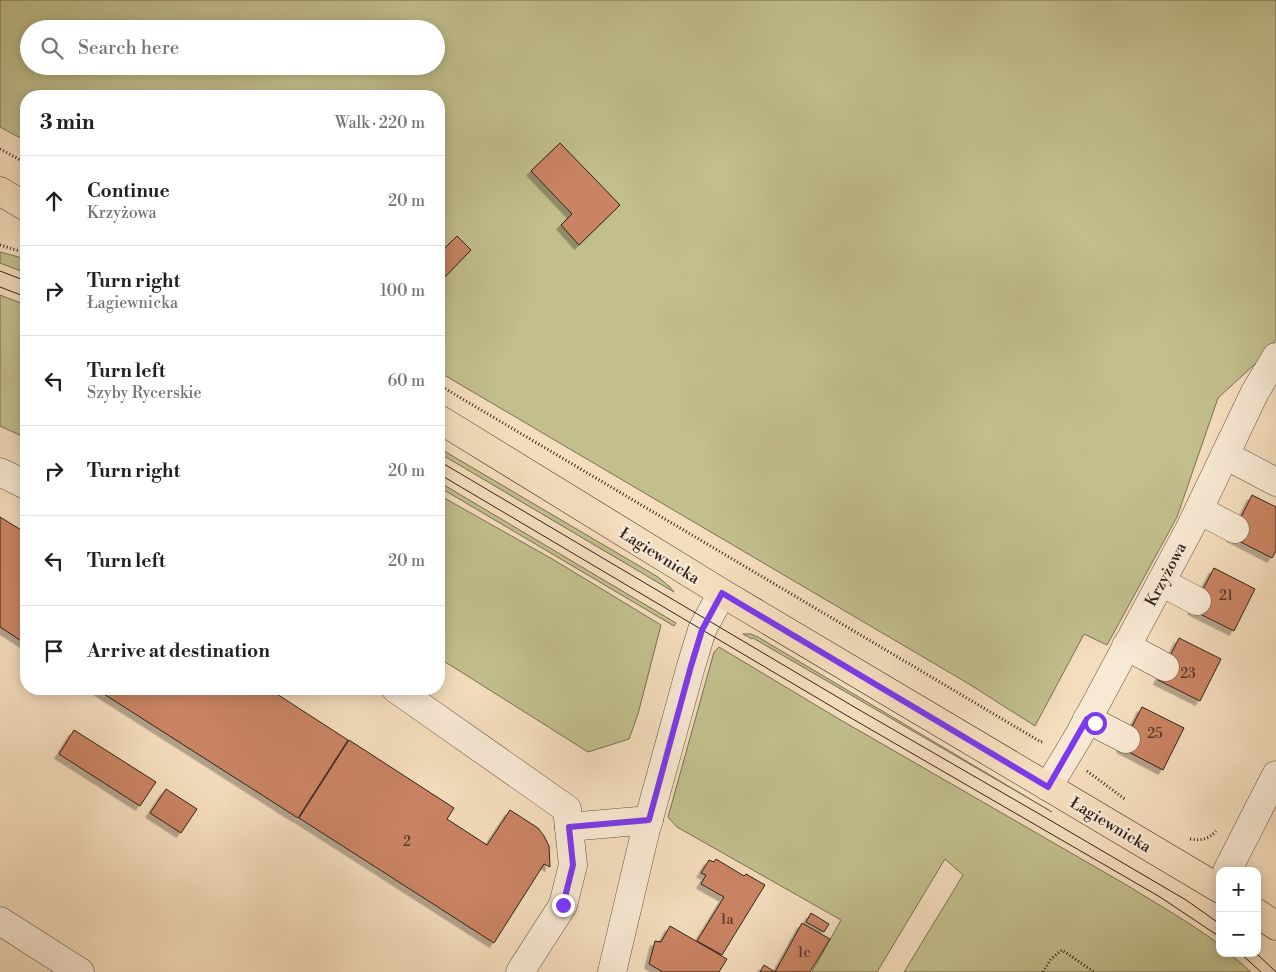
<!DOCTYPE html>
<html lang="en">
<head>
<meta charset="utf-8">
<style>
	body { margin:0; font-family:"Libre Bodoni",serif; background:#f2f2f2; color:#202124 }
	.controls { position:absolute; right:15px; bottom:15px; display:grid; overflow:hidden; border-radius:10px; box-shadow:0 2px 12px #0003 }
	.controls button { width:45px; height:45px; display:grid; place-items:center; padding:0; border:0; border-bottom:1px solid #e0e0e0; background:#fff; color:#202124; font:25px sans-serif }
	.stop { position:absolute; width:15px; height:15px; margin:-11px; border:4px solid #7c3aed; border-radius:50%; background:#fff }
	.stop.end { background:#7c3aed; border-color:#fff; box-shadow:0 1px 5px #0008 }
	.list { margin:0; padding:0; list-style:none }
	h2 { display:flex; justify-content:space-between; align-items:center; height:65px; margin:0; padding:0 20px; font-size:21px }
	h2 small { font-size:16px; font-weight:400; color:#757577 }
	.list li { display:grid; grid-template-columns:32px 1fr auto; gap:15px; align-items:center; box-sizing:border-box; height:90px; padding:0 20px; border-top:1px solid #e0e0e0 }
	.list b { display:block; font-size:19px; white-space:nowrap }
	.list p { margin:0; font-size:16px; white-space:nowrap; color:#757577 }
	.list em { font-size:16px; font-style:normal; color:#757577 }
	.icon { flex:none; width:28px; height:28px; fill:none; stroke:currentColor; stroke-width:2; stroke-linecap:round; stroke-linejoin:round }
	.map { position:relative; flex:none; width:1276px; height:972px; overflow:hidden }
	.search { position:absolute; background:#fff; box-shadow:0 2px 12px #0003; left:20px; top:20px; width:425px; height:55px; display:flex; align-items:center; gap:12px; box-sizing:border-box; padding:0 18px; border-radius:28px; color:#757577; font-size:19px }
	.panel { position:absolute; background:#fff; box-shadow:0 2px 12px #0003; left:20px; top:90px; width:425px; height:605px; border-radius:20px }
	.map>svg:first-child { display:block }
	.green { fill:#c2bf8d; stroke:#787054; fill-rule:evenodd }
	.building { fill:#ca8463; stroke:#2f211a; filter:url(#shadow) }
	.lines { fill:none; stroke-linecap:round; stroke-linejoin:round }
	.minor-casing { stroke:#605043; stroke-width:29 }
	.major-casing { stroke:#2f211a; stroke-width:29 }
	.path { stroke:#2f211a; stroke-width:3; stroke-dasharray:1 2.5; stroke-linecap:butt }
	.minor { stroke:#f8e9d4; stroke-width:28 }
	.major { stroke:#f4ddbd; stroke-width:28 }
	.tram { stroke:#2f211a; stroke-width:1 }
	.route { stroke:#7c3aed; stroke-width:6 }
	.labels { text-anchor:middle; stroke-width:5; stroke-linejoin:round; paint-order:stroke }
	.number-label { font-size:14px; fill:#563a2c }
	.street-label { font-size:16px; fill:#2f211a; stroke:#f8e9d4 }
</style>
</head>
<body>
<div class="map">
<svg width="1276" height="972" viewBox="0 0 1276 972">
	<defs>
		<filter id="shadow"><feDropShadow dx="-4.5" dy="4.5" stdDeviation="0" flood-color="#0004"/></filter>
	</defs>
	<rect width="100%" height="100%" fill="#f4ddbd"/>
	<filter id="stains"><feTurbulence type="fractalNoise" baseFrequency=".004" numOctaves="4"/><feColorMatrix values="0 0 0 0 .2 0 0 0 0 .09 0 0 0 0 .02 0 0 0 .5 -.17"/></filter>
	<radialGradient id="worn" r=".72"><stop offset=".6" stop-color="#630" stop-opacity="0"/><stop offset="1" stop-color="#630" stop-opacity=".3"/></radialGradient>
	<g class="green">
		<path d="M0,0H1276V339L1267,353L1218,398L1177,517L1107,645L1084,634L1035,726L969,684L439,372V96H26V141L0,127ZM29,29H436V66H29Z"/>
		<path d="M0,252L26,259V273L0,263Z"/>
		<path d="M0,295L26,305V438L0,426Z"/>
		<path d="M439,448L658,577L670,587L674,592L439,453Z"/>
		<path d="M439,482L676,623L674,626L439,487Z"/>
		<path d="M439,495L554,560L661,625L638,714L629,739L588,752L439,658Z"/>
		<path d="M743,634H751L758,637L1052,812L753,638L752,639Z"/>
		<path d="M719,647L839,719L1130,887C1160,906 1191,923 1220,945V953H1229L1251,972H904L963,875L945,859L877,972H812L841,920L677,827L668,817L714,652Z"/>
	</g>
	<g class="building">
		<path d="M560,143L620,205L579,245L561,225L572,214L531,171Z"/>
		<path d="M457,236L471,250L439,283V244L444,249Z"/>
		<path d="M1252,495L1276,507V551L1272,558L1231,537Z"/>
		<path d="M0,517L26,533V644L0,627Z"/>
		<path d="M1214,568L1255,589L1234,631L1192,610Z"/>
		<path d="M1179,638L1221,659L1200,701L1158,680Z"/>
		<path d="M96,689H269L348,740L298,818Z"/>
		<path d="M1142,707L1184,728L1163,770L1121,748Z"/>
		<path d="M74,730L156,782L140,806L59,754Z"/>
		<path d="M349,740L454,808L447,819L487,845L510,810L538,828L544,836L549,846L550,867L544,864L494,943L299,818Z"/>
		<path d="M166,789L197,809L181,833L150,813Z"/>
		<path d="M716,859L744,876L746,874L765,885L722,955L697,941L724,897L701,884L706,875L701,873L709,860L714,862Z"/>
		<path d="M811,913L829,924L824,932L806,922Z"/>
		<path d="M802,923L830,939L810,972H760L764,965L775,972Z"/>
		<path d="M670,926L727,959L719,972H663L649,964L655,941L661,942Z"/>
	</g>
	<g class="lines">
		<g class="minor-casing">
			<g id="minor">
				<path d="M1225,455L1276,482"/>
				<path d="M0,472L26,485"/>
				<path d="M1199,510L1235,529"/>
				<path d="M1161,582L1197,601"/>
				<path d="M1126,646L1165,667"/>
				<path d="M396,689L567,809L573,865L563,905L520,972"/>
				<path d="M1087,719L1126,739"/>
				<path d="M1048,787L1078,737L1190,528L1255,392L1276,357"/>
				<path d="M569,827L649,820"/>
				<path d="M1227,871L1276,775"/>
				<path d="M0,921L80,972"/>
				<path d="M612,972L645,833L691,666L702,630L722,593"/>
			</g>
		</g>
		<g class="major-casing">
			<g id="major">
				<path d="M0,191L26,207"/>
				<path d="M439,419L722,593L1220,889"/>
				<path d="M1257,913L1276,926"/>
			</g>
		</g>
		<g class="path">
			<path d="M0,149L26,163"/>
			<path d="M0,245L26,253"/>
			<path d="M439,385L1041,742L1044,741"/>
			<path d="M1087,771L1126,800"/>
			<path d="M1190,839C1201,841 1209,839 1216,831"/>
			<path d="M1043,972L1051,959L1062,950L1094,972"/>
		</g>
		<use href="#minor" class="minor"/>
		<use href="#major" class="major"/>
		<g class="tram">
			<path d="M0,271L26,281"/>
			<path d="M0,287L26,297"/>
			<path d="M439,461L856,708L1048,819L1186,900L1220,924"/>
			<path d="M439,474L851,718L1160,897L1220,937"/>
			<path d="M1240,953L1261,972"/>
			<path d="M1256,953L1276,972"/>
		</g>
	</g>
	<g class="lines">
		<path class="route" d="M563,905L573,865L569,827L649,820L691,666L702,630L722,593L1048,787L1087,719L1095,723"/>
	</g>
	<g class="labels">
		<g class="number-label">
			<text x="1226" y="600">21</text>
			<text x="1188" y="678">23</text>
			<text x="1155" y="738">25</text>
			<text x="407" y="846">2</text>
			<text x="727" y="924">1a</text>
			<text x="804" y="957">1c</text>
		</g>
		<g class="street-label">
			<text transform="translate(660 555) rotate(32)" y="6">Łagiewnicka</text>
			<text transform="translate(1165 574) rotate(-62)" y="6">Krzyżowa</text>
			<text transform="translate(1111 824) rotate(31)" y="6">Łagiewnicka</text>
		</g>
	</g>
	<rect width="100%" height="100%" filter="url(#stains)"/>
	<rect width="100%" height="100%" fill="url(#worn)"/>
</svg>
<div class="controls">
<button>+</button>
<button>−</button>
</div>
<div class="stop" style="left:1095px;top:723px"></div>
<div class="stop end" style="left:563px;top:905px"></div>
<div class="search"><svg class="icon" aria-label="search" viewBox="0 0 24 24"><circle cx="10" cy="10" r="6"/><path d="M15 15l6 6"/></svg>Search here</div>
<section class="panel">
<h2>3 min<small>Walk · 220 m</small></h2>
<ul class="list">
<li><svg class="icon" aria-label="ahead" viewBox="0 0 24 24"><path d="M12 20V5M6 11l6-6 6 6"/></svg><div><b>Continue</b><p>Krzyżowa</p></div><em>20 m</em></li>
<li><svg class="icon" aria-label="right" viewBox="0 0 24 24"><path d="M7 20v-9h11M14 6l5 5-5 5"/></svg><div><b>Turn right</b><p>Łagiewnicka</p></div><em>100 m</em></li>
<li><svg class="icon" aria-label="left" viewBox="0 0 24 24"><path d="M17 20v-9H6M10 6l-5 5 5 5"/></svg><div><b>Turn left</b><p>Szyby Rycerskie</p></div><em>60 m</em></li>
<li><svg class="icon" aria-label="right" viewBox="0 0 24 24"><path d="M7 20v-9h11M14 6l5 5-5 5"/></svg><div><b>Turn right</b></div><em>20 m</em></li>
<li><svg class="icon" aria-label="left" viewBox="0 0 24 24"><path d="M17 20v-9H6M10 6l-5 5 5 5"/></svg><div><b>Turn left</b></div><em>20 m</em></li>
<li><svg class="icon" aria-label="arrive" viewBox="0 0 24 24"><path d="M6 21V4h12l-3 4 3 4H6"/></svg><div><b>Arrive at destination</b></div></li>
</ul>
</section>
</div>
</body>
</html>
